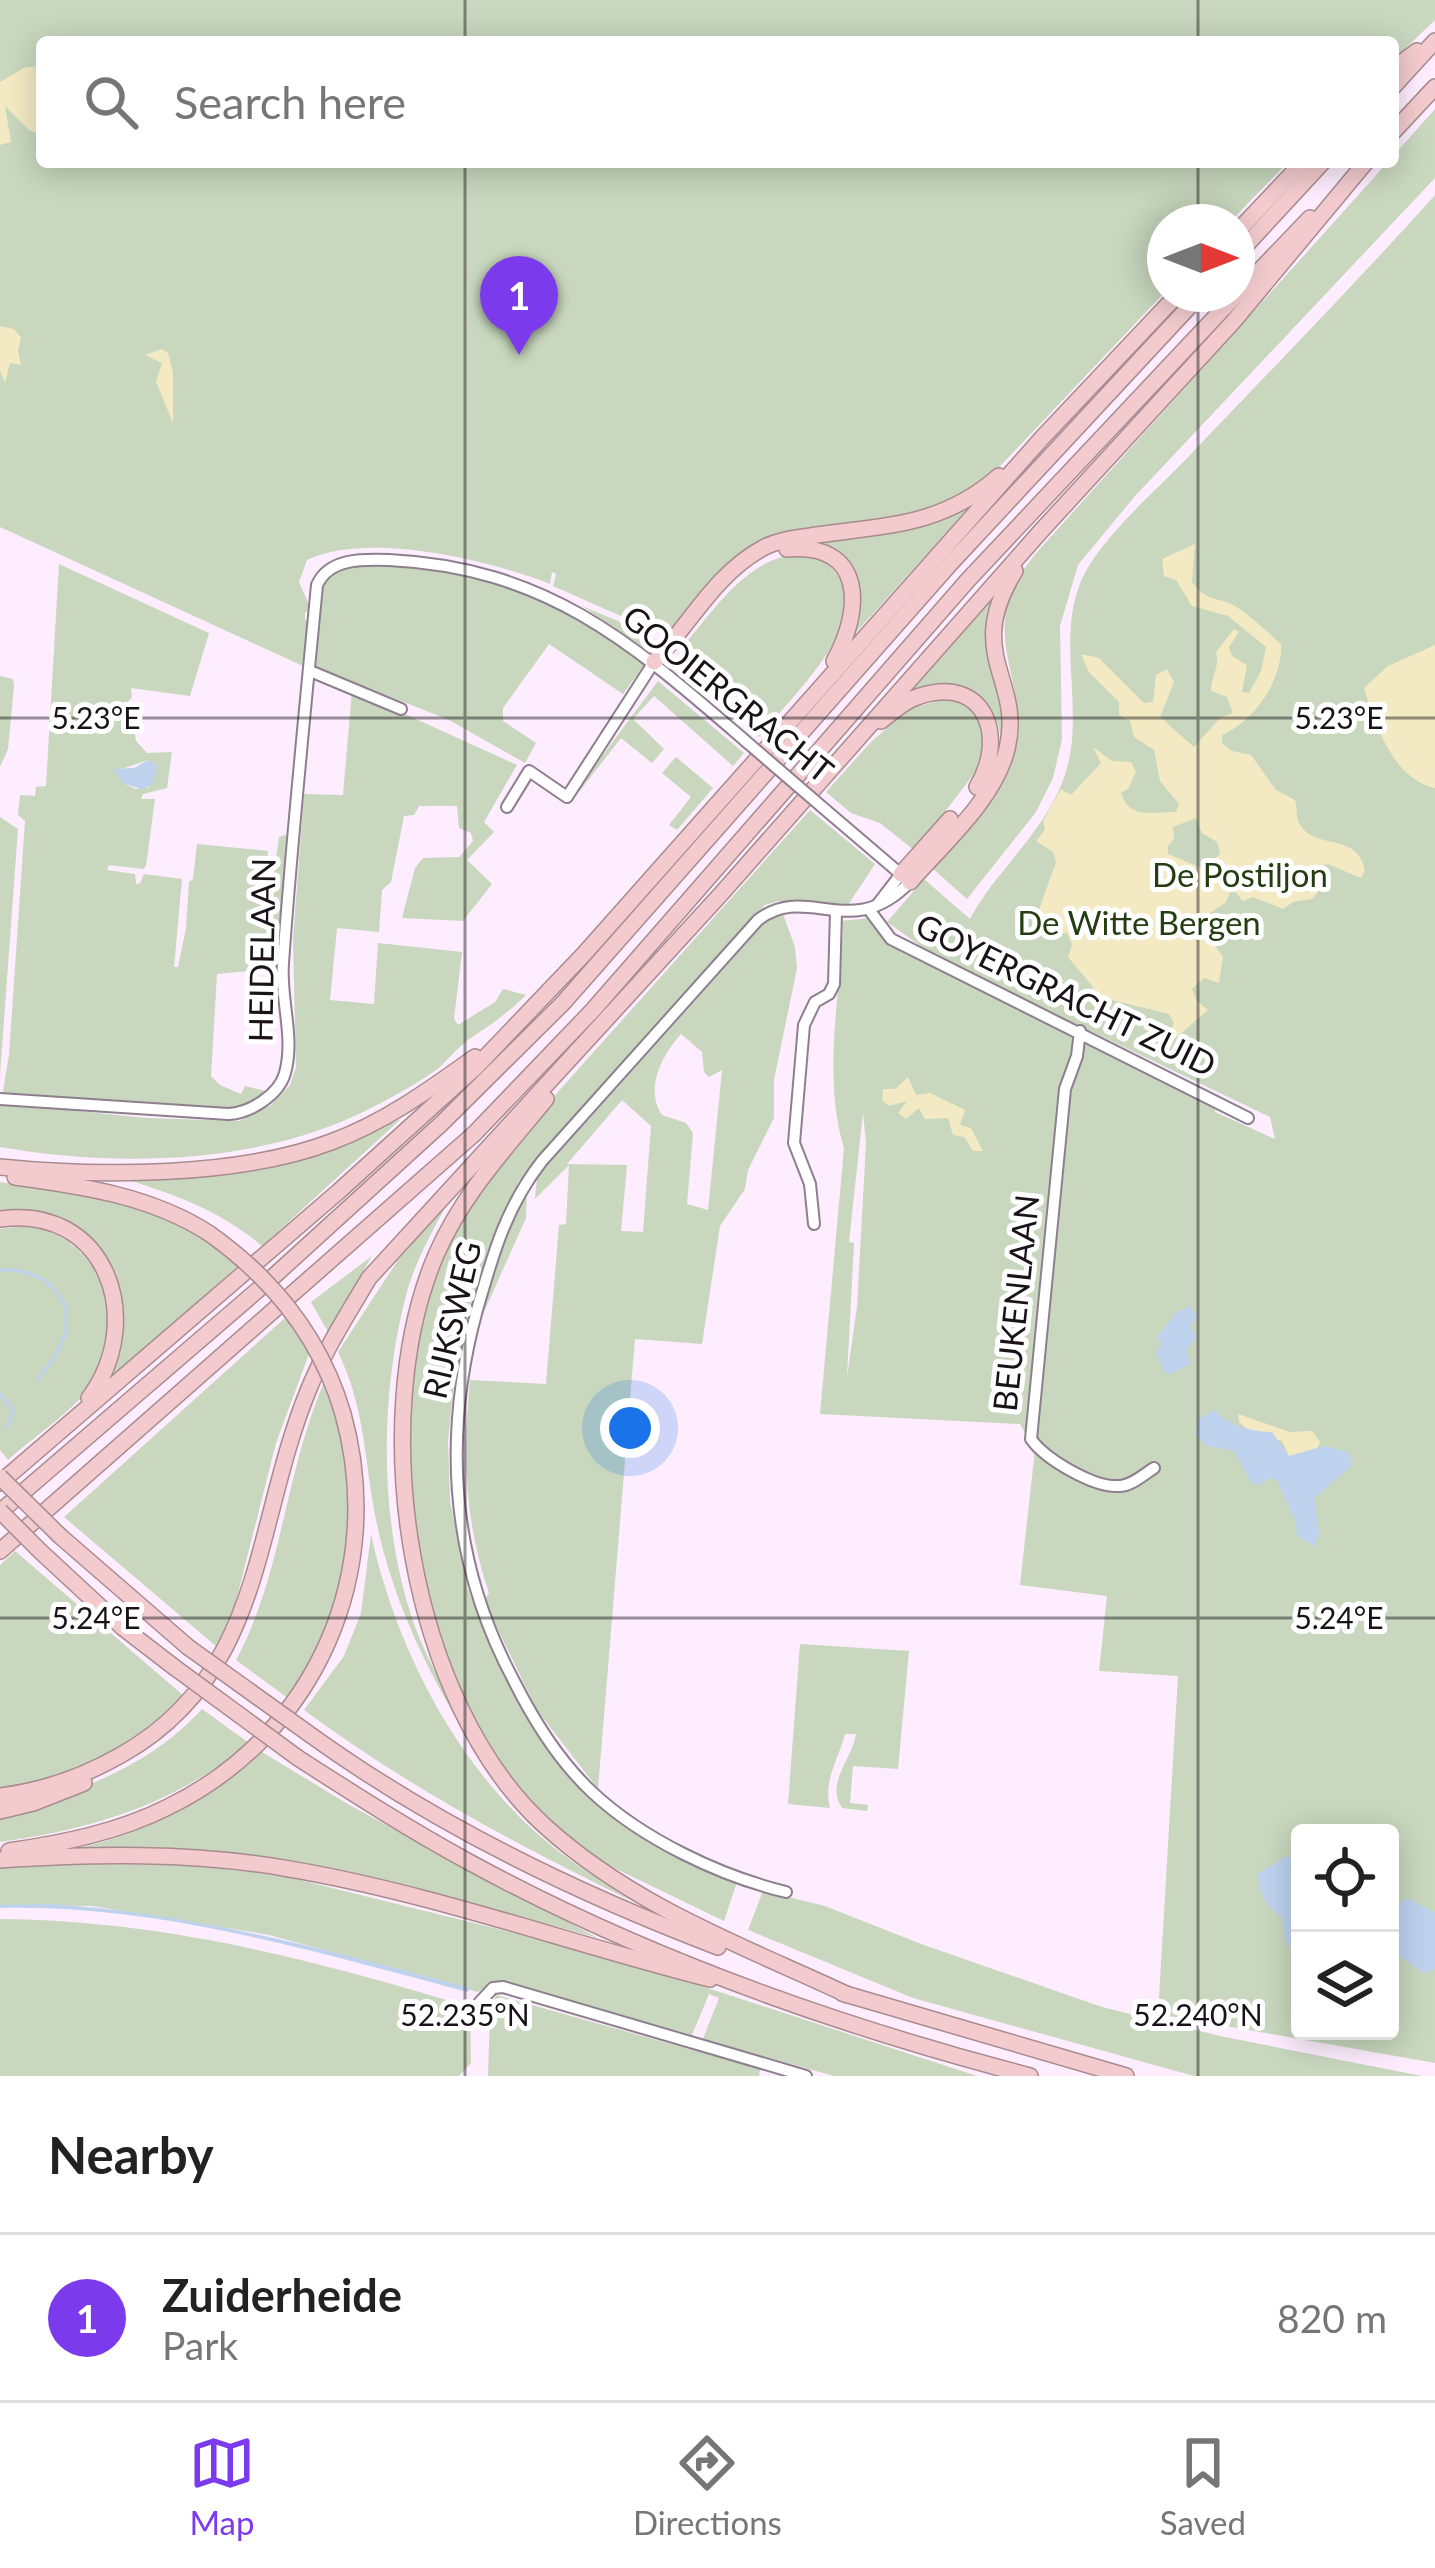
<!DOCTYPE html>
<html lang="en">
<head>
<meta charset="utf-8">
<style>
	body { margin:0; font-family:Lato,sans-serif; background:#f6f6f6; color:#222 }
	.controls { position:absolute; right:36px; bottom:36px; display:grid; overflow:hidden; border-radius:12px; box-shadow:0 6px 30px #0003 }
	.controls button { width:108px; height:108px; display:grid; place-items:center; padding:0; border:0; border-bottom:3px solid #e0e0e0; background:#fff; color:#222; font:60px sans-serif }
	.compass { position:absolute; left:1147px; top:204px; width:108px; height:108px; border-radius:50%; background:#fff; box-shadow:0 6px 30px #0003; rotate:90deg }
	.you { position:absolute; left:630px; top:1428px; width:42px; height:42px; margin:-30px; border:9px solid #fff; border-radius:50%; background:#1a73e8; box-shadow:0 0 0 18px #1a73e833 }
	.badge { display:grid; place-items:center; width:78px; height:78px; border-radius:50%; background:#7c3aed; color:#fff; font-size:39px; font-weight:700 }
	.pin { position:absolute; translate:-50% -99px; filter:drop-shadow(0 3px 6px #0008) }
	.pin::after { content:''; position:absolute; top:63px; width:42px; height:36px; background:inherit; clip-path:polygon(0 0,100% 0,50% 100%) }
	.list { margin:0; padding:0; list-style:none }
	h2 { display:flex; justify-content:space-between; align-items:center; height:156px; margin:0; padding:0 48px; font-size:51px }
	h2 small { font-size:39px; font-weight:400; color:#767676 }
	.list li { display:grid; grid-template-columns:78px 1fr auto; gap:36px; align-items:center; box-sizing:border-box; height:168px; padding:0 48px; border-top:3px solid #e0e0e0 }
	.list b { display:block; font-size:45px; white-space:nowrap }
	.list p { margin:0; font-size:39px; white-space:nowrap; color:#767676 }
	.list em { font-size:39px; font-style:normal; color:#767676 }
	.icon { flex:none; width:66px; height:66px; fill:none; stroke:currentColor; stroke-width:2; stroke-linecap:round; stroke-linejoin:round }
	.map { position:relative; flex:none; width:1435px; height:2076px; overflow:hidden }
	.search { position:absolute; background:#fff; box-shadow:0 6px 30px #0003; left:36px; right:36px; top:36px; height:132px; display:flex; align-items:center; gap:30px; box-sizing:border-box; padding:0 42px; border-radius:12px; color:#767676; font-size:45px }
	.sheet { height:324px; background:#fff }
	nav { display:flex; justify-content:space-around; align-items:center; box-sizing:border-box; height:168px; border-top:3px solid #e0e0e0; background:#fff; font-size:33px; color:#767676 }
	nav a { display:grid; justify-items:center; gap:6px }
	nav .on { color:#7c3aed }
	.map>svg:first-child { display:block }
	.green { fill:#c8d7be; fill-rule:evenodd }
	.sand { fill:#f3eac4; fill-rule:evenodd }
	.water { fill:#bed2ee }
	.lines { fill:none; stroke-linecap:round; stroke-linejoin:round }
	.stream { stroke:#bed2ee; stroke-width:3 }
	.minor-casing { stroke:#8e7f8e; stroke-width:14 }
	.highway-casing { stroke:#a78b8f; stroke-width:18 }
	.minor { stroke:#fff; stroke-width:10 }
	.highway { stroke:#f3cbce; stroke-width:15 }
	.minor-bridge-casing { stroke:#8e7f8e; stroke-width:14; stroke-linecap:butt }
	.highway-bridge-casing { stroke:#a78b8f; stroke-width:18; stroke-linecap:butt }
	.minor-bridge { stroke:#fff; stroke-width:10 }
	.highway-bridge { stroke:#f3cbce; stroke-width:15 }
	.ticks { fill:none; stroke:#191319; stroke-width:3; stroke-opacity:0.45 }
	.labels { text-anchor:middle; stroke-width:10; stroke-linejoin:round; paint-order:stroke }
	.street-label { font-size:33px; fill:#191319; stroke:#fff }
	.park-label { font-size:33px; fill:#253d12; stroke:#fff }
	.ticks-label { font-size:30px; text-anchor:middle; fill:#191319; stroke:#fff; stroke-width:10; stroke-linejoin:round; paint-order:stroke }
</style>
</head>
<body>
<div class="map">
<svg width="1435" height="2076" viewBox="0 0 1435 2076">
	<rect width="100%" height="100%" fill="#fdedfe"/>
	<g class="green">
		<path d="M0,0H1435V20L1393,60V42H42V162H1288L1230,222H1165V292L989,478L936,508L892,520L777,537L668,637L553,586L556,574L552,572L550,584C488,560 369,531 307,560L299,582L310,607L305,613V620L309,622L308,665L303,666L0,527Z"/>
		<path d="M1435,109V178L1135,496L1078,565L1060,626L1062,739L1053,778L1036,812L967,899L932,868C959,835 1004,798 1014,755C1033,673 968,633 1038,551L1388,162H1393V156Z"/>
		<path d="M1435,195V2063L1158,2014L1178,1676L1099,1671L1107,1596L1020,1585L1035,1450L1020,1424L820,1414L844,1148C823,1080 839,1000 843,929L839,921L871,918L889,945L1077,1036L1075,1048L1083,1052L1087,1041L1215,1103V1112L1275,1139L1270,1117L936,957L887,922L924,879L970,919C996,869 1050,829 1067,768C1085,705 1053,630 1086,571C1109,530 1158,489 1190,455C1272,369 1355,284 1435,195ZM863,1112L866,1143L857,1307L847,1377L854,1243L849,1242ZM1300,1833H1390V2031H1300Z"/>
		<path d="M982,493L849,640L856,585L815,547L814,541L871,534Z"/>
		<path d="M808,553C902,597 797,689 759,737C728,711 709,677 681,649C715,609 749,553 808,553Z"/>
		<path d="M59,564L209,633L190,696L131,688L132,697L124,706L131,712L136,741L147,753L172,752L167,788L143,794L141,799H155L146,866L143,869L109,865L107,870L135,874L136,884L140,883L144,874L182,879L174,967H178L186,928L189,882L193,879L197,844L268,851L261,915L268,917L279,837L288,834L279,969L273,988L268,969L217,974L211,1076L220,1085L241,1094L245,1086L270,1092L236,1110L6,1095L3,1091L9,1055L25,821L18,815L20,795L35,796L36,787L46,786ZM148,760L158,766L148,788L136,789L123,783L122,769Z"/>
		<path d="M400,565L496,578L592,623L645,664L623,694L549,644L503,708V721L536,743L525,763L449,720L316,667L322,593L328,575L344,567Z"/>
		<path d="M994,597C976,658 1012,690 1001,738L998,724L977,696L906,694Z"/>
		<path d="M582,606L642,631L663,646L662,649L647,650Z"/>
		<path d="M0,676L13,679L14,686L8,749L0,767Z"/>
		<path d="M658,681L744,753L733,766L654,696L633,719L664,749L652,763L621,738L579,792L576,791Z"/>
		<path d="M352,690L517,765L484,822L494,832L467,860L492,884L463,921L402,918L415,868L423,858L459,857L473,841L471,833L459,828L457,806H419L414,815L404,816L391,882L382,890L379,932L337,928L330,1000L374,1004L378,943L462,952L454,1019L458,1025L495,1002L503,989L526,995C508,1013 489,1026 468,1040C458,1048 450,1056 442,1065C430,1077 380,1104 363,1112C254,1165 115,1167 0,1147V1103L146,1118L239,1121L271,1105L290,1085L296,1067L293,939L304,794L343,795Z"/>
		<path d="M949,698L970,706L987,729L976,771L915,851L880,823L851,813L826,792L870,743L908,709Z"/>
		<path d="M676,757L713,788L677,830L669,825L691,797L662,773Z"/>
		<path d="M810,810L875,864L846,908L779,901L765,905L519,1181L495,1234L454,1381L448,1441L450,1501L467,1587L490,1643L522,1706L602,1807L737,1882L724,1921L581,1852L558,1834L507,1776L455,1685L432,1622L405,1480L416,1327L445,1236L540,1112Z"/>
		<path d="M0,817L18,829L0,1075Z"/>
		<path d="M773,914H783L795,947L797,968L774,1080V1118L748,1170L745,1189L720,1226L702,1344L635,1339L598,1789L537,1710L484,1601L489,1593C464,1518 463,1458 470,1380L546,1384L559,1225L566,1224L569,1165L535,1199L537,1177ZM681,1034L702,1052L704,1072L709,1077L722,1070L708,1210L687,1204L693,1133L686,1123L662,1115C644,1088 663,1054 681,1034ZM622,1100L651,1126L643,1232L621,1231L627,1165L567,1164Z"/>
		<path d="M401,1119L262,1246C221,1211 176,1195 125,1179L247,1171L331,1150Z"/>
		<path d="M0,1182C60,1191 131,1194 185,1225C204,1236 222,1251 240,1264L104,1385L123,1322L121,1301L111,1271L39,1214L0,1213Z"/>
		<path d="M527,1191L526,1218L475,1332L514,1213Z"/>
		<path d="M448,1202C432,1232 415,1262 406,1295C380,1396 379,1515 411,1615C425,1659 451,1699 473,1739L470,1741C424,1666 388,1591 373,1504C364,1449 363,1404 338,1352L398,1260Z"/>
		<path d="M19,1226C98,1228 134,1322 91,1385C76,1409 31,1439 8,1460L0,1450V1229Z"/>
		<path d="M372,1256L328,1332L311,1302Z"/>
		<path d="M286,1317L309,1354L276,1443L233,1613L217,1647L64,1517Z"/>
		<path d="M323,1385C371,1496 351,1599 289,1699L236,1660C282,1575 285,1473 323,1385Z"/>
		<path d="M371,1534C392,1632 442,1737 513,1810C546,1846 589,1874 630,1900C512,1842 410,1788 304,1710L344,1656L361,1613Z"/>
		<path d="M15,1551L184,1696C133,1749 69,1775 0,1792V1565Z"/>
		<path d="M800,1644L909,1651L898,1769L853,1766L850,1803L868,1805L867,1811L842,1808C825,1783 852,1760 856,1734H845C838,1761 823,1780 830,1808L788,1804Z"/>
		<path d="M202,1709L249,1743C175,1804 94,1829 0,1842V1816C75,1792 147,1769 202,1709Z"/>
		<path d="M262,1752L351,1806L598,1938C499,1911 387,1876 286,1861C211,1850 133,1853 57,1851C135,1841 204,1803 262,1752Z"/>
		<path d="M78,1864L188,1865L284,1876L619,1959L977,2076H834L703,2039L719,1998L709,1994L692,2035L495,1982L478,1992L269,1935L92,1906L0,1905V1868Z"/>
		<path d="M763,1891L825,1906L921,1944L1102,2007L1220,2036L1422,2076H1194L913,1998L748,1930Z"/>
		<path d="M0,1919C162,1920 315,1960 470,2007L471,2063L459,2076H0Z"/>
		<path d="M496,1995L760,2069L759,2076H488L490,2014Z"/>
	</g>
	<g class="sand">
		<path d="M42,65V136L29,130L5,106L11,142L0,145V82L24,68Z"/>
		<path d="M0,326L14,329L21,337L18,351L21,365L10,363L5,383L0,370Z"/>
		<path d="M162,349L168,353L173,372V423L156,382L162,363L145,355Z"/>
		<path d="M1195,544L1192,582C1208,603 1216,596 1235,606C1251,616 1266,631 1281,644C1283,679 1255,721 1222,735V743L1232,751L1251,755L1276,790L1295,800C1297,806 1296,814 1298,820C1310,853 1356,829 1365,870L1361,878L1328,864L1319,866L1316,872L1320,878L1311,880L1323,886L1312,899L1293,902L1283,909L1253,897L1243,901L1232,888L1226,902L1210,913L1211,940L1223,957L1219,983L1204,978L1192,989L1197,1001L1208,1010L1165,1047L1174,1023L1169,1014L1112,1000L1095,1008L1090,1001L1093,987L1068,957L1072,945L1067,933L1042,932L1036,921L1038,912L1056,862L1053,852L1036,841L1045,829L1043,821L1061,789L1071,795L1101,763L1093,747L1112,761L1131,762L1136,772L1128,789L1121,793C1130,821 1153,811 1176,812L1179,804L1160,781L1154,750L1134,737L1130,721L1119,715V702L1089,672L1081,654L1099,658L1144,703L1153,702L1156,675L1167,669L1174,682L1160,717L1194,747L1220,718L1233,713L1227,697L1211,691C1211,676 1220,668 1216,652L1234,629L1239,632L1229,647L1232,656L1247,665L1242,692L1249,693L1261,671L1266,647L1228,616L1192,606L1176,580L1164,576L1162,559ZM1196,818L1202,833L1217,842L1220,854L1204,869L1168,854V846L1174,839L1173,827Z"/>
		<path d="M1435,645V788C1393,779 1375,725 1364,688L1388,666Z"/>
		<path d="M908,1077L916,1095L930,1093L965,1110L960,1125L971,1128L983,1151H973L964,1137L953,1135L948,1118L925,1119L919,1108L906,1119L898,1113L907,1101L889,1106L882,1100L883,1089H895Z"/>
		<path d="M1238,1414L1290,1432L1312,1431L1320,1442L1317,1449L1289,1456L1282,1441L1250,1432L1239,1422Z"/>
	</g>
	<g class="water">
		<path d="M148,760L158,766L152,784L143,790L123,783L113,769L134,768Z"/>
		<path d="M1190,1306L1198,1317L1190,1326L1196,1337L1186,1351L1191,1363L1171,1374L1164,1372L1156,1353L1161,1343L1157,1337L1177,1312Z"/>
		<path d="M1214,1410C1229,1426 1252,1432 1272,1432L1289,1456L1324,1446L1350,1453L1351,1467L1314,1498L1319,1533L1314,1547L1297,1535C1297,1512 1282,1499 1277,1480L1268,1478L1261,1485L1251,1483L1234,1451L1207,1446L1196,1435L1198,1420Z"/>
		<path d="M1285,1857L1300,1859V1959L1285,1940L1282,1918C1268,1909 1257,1890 1258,1874Z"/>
		<path d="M1407,1898L1435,1913V1969L1423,1973L1390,1949V1906H1397Z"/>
		<path d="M50,1904C194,1913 332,1951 470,1988L468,1992C315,1952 159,1904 0,1908V1905Z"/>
	</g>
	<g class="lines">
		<g class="stream">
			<path d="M0,1270C40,1267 78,1295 63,1340C58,1355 47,1367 37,1380"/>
			<path d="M0,1394L13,1409L7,1428"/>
		</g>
		<g class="minor-casing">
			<g id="minor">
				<path d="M310,671L401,709"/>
				<path d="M507,807L529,771L567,797L654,662"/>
				<path d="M877,905L901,874"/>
				<path d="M870,911L891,939L1248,1118"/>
				<path d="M1080,1031L1077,1056L1065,1089L1031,1439C1045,1459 1094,1488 1119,1486C1131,1486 1143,1475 1154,1468"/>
				<path d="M0,1099L228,1114C250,1113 279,1095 285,1073C295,1037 280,999 283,963C292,836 305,711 317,585C329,558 363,559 389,560C549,568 633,644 749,744"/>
				<path d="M814,1224L810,1184L794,1143L804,1025L815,1002L829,994L834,984L836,912"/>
				<path d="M786,1892C720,1876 642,1839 592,1792C560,1762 534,1721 514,1681C451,1563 442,1438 477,1310C493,1254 506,1207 542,1161L758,920C807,882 851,943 910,882L821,806"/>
				<path d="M479,2003L493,1988L503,1987L806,2076"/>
			</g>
		</g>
		<g class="highway-casing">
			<g id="highway">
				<path d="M1393,69L1417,51"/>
				<path d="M1393,87L1435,41"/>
				<path d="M1393,132L1435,87"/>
				<path d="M1237,232L1303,162"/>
				<path d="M1237,255L1323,162"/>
				<path d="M1237,294L1310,218"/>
				<path d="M787,549C865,542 863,610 834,661"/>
				<path d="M654,662C689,625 716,573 763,548C779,539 799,538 817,535C887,525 942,526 999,476"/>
				<path d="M881,721C893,712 905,700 920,696C986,675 1007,738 977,787"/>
				<path d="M901,874L950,819"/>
				<path d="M910,882C943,844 995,799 1007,749C1024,679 963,655 1015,571"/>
				<path d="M546,1099C505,1149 462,1195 436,1255C365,1421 409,1704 546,1827C633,1906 743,1946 848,1995"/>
				<path d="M0,1167C98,1177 239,1177 331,1142C385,1122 429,1090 475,1057"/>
				<path d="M15,1177C82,1186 152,1196 210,1234"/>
				<path d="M0,1219C106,1204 147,1320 89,1398"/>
				<path d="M0,1483L338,1192L476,1067L584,954L1042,438L1178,294"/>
				<path d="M0,1512L274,1276L442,1123L563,1003L950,564L1201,294"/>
				<path d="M60,1536L188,1647"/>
				<path d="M0,1551L474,1134L593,1010L968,580L1237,294"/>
				<path d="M40,1551L122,1627L174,1667"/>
				<path d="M312,1736C436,1825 576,1893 718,1947"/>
				<path d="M298,1758C354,1794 410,1830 469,1862C643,1957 838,2026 1030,2076"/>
				<path d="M0,1796C43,1791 84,1776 121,1755C265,1674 253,1526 308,1391C324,1351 347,1315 369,1278L721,894L1041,531L1233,322L1366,162"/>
				<path d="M0,1811L33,1803L84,1783"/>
				<path d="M9,1851C63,1843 119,1832 168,1807C316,1735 387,1572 343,1414"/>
				<path d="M0,1860C95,1854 189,1852 284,1868C429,1892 568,1943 710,1979"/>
				<path d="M842,1993L1126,2076"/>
			</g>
		</g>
		<use href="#minor" class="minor"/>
		<use href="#highway" class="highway"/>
		<g class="minor-bridge-casing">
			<path id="minor-bridge" d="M749,744L821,806"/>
		</g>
		<g class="highway-bridge-casing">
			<g id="highway-bridge">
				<path d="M210,1234C273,1279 321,1339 343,1414"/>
				<path d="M0,1477L60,1536"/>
				<path d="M0,1511L40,1551"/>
				<path d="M188,1647L312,1736"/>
				<path d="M174,1667L298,1758"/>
			</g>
		</g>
		<use href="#minor-bridge" class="minor-bridge"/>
		<use href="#highway-bridge" class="highway-bridge"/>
	</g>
	<path class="ticks" d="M465,0V42M1198,0V42M465,162V2076M1198,162V222M1198,294V2076M0,718H1435M0,1618H1435"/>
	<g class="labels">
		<g class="street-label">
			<text transform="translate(728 694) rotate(39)" y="12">GOOIERGRACHT</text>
			<text transform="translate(262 950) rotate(-89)" y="12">HEIDELAAN</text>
			<text transform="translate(1066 995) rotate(26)" y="12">GOYERGRACHT ZUID</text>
			<text transform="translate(1016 1303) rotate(-84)" y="12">BEUKENLAAN</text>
			<text transform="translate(452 1320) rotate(-77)" y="12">RIJKSWEG</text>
		</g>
		<g class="park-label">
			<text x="1240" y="887">De Postiljon</text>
			<text x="1139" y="935">De Witte Bergen</text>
		</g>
	</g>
	<g class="ticks-label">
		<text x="1339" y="729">5.23°E</text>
		<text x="96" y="729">5.23°E</text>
		<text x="1339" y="1629">5.24°E</text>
		<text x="96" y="1629">5.24°E</text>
		<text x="465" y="2026">52.235°N</text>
		<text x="1198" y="2026">52.240°N</text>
	</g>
</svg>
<div class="controls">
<button><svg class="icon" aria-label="locate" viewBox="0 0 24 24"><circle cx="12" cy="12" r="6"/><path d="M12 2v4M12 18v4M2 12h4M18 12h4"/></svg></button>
<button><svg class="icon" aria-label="layers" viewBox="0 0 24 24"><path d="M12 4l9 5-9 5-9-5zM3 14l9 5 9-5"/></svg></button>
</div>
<svg class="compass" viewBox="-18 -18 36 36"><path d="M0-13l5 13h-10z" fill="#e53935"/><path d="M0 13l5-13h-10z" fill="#767676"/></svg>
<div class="you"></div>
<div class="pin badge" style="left:519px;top:355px">1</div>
<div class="search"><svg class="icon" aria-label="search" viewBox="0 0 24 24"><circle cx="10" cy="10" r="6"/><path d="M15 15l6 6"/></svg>Search here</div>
</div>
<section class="sheet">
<h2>Nearby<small></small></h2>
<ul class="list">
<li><span class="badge">1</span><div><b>Zuiderheide</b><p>Park</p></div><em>820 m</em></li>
</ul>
</section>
<nav>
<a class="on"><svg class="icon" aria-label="map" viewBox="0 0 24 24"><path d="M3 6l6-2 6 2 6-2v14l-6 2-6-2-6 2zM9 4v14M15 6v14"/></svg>Map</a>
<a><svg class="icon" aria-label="directions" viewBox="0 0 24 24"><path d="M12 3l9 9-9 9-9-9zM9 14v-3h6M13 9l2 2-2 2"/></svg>Directions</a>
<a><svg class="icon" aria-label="saved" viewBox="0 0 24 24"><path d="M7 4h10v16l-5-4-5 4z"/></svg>Saved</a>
</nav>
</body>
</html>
